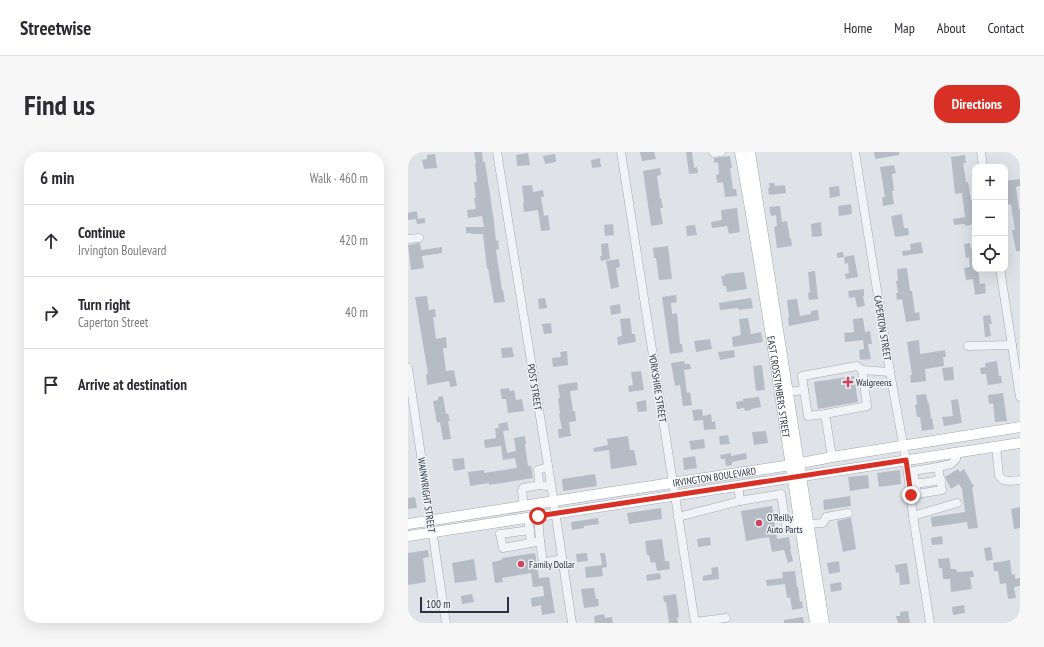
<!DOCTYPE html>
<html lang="en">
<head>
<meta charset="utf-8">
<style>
	body { margin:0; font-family:"PT Sans Narrow",sans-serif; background:#f7f7f7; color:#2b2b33 }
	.controls { position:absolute; right:12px; top:12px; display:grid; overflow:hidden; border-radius:8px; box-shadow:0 4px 16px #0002 }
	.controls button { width:36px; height:36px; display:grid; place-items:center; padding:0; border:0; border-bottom:1px solid #e1e1e2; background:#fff; color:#2b2b33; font:20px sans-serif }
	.scale { position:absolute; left:12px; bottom:10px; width:89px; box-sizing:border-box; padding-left:4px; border:2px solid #28313f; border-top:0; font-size:11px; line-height:14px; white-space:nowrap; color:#28313f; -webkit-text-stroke:3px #eef2f5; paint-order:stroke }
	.stop { position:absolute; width:12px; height:12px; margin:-9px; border:3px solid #d93025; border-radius:50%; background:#fff }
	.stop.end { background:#d93025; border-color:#fff; box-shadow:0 1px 4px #0008 }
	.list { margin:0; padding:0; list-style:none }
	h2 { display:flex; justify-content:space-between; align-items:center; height:52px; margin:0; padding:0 16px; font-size:17px }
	h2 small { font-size:13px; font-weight:400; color:#7c7c81 }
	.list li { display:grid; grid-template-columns:26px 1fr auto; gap:12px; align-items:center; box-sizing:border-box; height:72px; padding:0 16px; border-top:1px solid #e1e1e2 }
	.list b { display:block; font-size:15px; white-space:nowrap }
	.list p { margin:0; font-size:13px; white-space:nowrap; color:#7c7c81 }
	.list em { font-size:13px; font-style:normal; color:#7c7c81 }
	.icon { flex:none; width:22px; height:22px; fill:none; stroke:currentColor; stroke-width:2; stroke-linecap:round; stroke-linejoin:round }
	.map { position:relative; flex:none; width:612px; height:471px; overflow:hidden; border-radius:16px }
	header { display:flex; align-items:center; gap:24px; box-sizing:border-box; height:56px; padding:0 20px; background:#fff; border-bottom:1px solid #e1e1e2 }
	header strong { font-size:19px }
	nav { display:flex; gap:22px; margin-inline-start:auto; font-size:14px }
	.intro { display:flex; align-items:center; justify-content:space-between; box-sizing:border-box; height:96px; padding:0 24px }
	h1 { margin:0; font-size:28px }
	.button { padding:10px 18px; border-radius:16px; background:#d93025; color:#fff; font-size:14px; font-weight:700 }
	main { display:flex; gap:24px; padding:0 24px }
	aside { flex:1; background:#fff; border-radius:16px; box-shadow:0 4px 16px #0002 }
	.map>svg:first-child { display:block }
	.building { fill:#b6bcc5 }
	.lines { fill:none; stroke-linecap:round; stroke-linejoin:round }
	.minor-casing { stroke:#a4aab2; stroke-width:9 }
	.major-casing { stroke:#9ea8b3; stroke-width:11 }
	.minor { stroke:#f1f3f6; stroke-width:8 }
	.major { stroke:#fff; stroke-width:10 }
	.route { stroke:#d93025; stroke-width:5 }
	.poi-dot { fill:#cc4560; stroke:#eef2f5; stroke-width:1.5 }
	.labels { text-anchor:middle; stroke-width:3; stroke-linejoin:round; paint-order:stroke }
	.street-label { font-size:10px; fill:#28313f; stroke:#eef2f5 }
	.poi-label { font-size:10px; fill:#28313f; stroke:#eef2f5; text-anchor:start }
</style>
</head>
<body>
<header>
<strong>Streetwise</strong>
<nav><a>Home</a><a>Map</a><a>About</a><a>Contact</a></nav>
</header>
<div class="intro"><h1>Find us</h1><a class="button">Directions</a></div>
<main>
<aside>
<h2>6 min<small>Walk · 460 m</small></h2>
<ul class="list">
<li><svg class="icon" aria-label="ahead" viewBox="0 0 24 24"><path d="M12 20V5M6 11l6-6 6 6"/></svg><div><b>Continue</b><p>Irvington Boulevard</p></div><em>420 m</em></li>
<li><svg class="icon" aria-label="right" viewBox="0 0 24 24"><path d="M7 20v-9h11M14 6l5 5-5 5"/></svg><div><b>Turn right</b><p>Caperton Street</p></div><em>40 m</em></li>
<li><svg class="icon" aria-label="arrive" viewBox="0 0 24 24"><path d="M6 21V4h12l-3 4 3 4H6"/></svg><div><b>Arrive at destination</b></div></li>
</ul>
</aside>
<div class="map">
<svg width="612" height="471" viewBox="0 0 612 471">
	<rect width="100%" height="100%" fill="#dfe3e8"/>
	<g class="building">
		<path d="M66,0H74L75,10H77L86,69L88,89L90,88L91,97L88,98L94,138H95L97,150L86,151L80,116L79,117L75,82H63V81H58V75H76L74,64L60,66L59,58L68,57L66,46H68L66,30H69L67,11H68Z"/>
		<path d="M232,0H246L248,7L234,9Z"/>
		<path d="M278,0H284L286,16L289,15L290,21L281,22Z"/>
		<path d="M466,0H491V3L467,7Z"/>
		<path d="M120,1L122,13L109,14L108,3Z"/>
		<path d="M27,2L29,16L16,17L14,8L19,7V3Z"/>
		<path d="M147,2L148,10L137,12L135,4Z"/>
		<path d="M557,3L558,11H555L558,30H560L563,48H567V56H564L566,72L557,74V72L546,73L545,67L557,65L554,41L547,42L543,5Z"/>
		<path d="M322,4L324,16H322L325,37H328L329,44L317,45L315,30L309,31L308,23L311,22L310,10L306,11V6Z"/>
		<path d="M192,6L193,15L184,16L183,8Z"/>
		<path d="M486,13L488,21L484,22L486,39H484L486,52L475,54L474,45H477L472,15Z"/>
		<path d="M252,16L253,23L249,24L252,46H253L255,56H252L255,72L243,74L235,19Z"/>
		<path d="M612,27V34H609V35H608L611,57H612V99H608L604,78H607L603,52L600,53L597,29Z"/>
		<path d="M361,31H366L367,34L377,33L378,41L361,43L360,36L362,35Z"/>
		<path d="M124,33L125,40L135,38L136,45H133L136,64L140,63L142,78L133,79L130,58L116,60L115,51H116L114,34Z"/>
		<path d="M431,34L432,44L422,46L421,35Z"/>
		<path d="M443,52L444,62L431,64L430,54Z"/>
		<path d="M372,54L374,70L379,69L382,87L383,86L384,94L369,96L366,75L369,74L368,63L363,64L361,55Z"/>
		<path d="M329,56L332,80L321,82L319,74L304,76L303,70L314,68L313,58Z"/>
		<path d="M9,59L10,67L17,66V71L9,72L8,67L0,68V61Z"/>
		<path d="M494,62L496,76H500L501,83L487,85L483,64Z"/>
		<path d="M413,70L414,84L404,85L403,72Z"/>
		<path d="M205,72L206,83L197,84L196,73Z"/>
		<path d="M287,73L289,83L279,84L278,74Z"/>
		<path d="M513,90L515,101L495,104L494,99L503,98L502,92Z"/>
		<path d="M12,91L13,98L34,95V101L14,104L16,116L3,118L0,93Z"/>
		<path d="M200,91L202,107L193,109L192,104H194L193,92Z"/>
		<path d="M562,91L563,97L567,96V117H570L572,132L577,131L578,141L567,143L565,127L558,128L556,116L562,115L561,105L558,106L556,92Z"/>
		<path d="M260,94L264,127L251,128L248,106H246L245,96Z"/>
		<path d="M435,100L436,105L446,103L450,125L438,127L437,122L441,121L440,111L437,112L436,105L429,106V101Z"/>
		<path d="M211,107L212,115L208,116L211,135L203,137L198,109Z"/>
		<path d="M499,116L502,139H504L507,161L511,160L512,168L498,170L494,147L489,148L488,141H490L488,129H490L489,117Z"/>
		<path d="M407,119L410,147L401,148L400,141L402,140L400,120Z"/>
		<path d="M336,120L339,137L319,140L318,134H315L313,124H317V122Z"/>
		<path d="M456,137V144H455L457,154L449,155L447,145L441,146L440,139Z"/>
		<path d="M268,143L269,150L263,151L264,162L269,161L272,192H274L275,200L262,202L254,145Z"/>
		<path d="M19,144L21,158L27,157L28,165H25L28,187L38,185L39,196H35L38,219L46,218L49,234L42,235L41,229L19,233L18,222H20L7,145Z"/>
		<path d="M137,146L139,156L131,157L130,147Z"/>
		<path d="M343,146L345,156L331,158L330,156L312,158L311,151Z"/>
		<path d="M389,147L392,164L403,162V159L410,158L411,168L381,174L380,166L381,165L379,148Z"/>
		<path d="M212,152L213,161L203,163L202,154Z"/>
		<path d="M582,163L584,172H581L583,184L577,185L575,164Z"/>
		<path d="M222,166L224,182H227L228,190L210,193L209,185L214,184L212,167Z"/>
		<path d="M340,166L343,182L353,180L355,190L325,195L324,185L333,183L331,167Z"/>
		<path d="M455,166L457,180L462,179L464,192H460L463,207L452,208L451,198L456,197L455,188L437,190L436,181L446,180L445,167Z"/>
		<path d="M143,171L144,181L136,182L134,172Z"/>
		<path d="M302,187L304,197L288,200L286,189Z"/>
		<path d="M511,188L512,202L537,198L538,205H535L536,214L517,217L518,229L503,231L502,223H504L499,190Z"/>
		<path d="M104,195L106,205L94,206L93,196Z"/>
		<path d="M326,198L327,205L312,208L310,200Z"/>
		<path d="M159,199L160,213L145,215L144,206L153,205L152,200Z"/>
		<path d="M276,209L277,212H282L283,217L276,218L279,241L282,240L284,253L275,254L272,233L267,234L263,211Z"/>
		<path d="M589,209L591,224H593L594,231L580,233L578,222H573L572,216L578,215L577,211Z"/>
		<path d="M354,213L357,238L348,239L345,214Z"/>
		<path d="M545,215L546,228L536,229L534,216Z"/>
		<path d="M233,219L236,238L221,240L220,234L225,233L223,220Z"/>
		<path d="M446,224L450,250L410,257L406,230Z"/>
		<path d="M169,230L170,238L162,239L165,259H167L168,269L161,270L163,284L151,286L150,277H154L151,262L152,261L150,246H152L150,233Z"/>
		<path d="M101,236L102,239L106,238L108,248L114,247L116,259L100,261L98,247H94L92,237Z"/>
		<path d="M595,241L599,269L587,270L585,251L581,252L580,243Z"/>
		<path d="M518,242L520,251H521L523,267L524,266L526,277L514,279L512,265H509L507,253H509L508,243Z"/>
		<path d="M35,244L38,262L40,261L42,269H40L43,287L35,288L32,270L29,271L25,249L30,248V245Z"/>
		<path d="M351,245L353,255L343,257V258L337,259L336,256L329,257L328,250L335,249V247Z"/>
		<path d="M550,247L554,271L536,274L534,265L545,264L543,248Z"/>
		<path d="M238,248L239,259L230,260L228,250Z"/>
		<path d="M294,257L295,264L303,262L304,270L307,269L308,277L296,278L295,268L286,269L284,258Z"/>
		<path d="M99,270L101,278L95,279L99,301L108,299L106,286L117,284L118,292H117L120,314H123L125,326L81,333V331L62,334L60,320L76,318V321L109,316L107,306L95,308L93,294L77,296L76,288L88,286L87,276H91L90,272Z"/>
		<path d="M358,279L360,291L346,293L344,280Z"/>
		<path d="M320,283L322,292L312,293L311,284Z"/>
		<path d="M220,284L222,298H226L229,313L203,317L201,298L186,300L185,296L200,293L199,287Z"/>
		<path d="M296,287L297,296L283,298L281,289Z"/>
		<path d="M323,301V304L338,301L339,307L324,310V313L318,314L317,307H313L312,303Z"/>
		<path d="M287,304L289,316L276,318L275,306Z"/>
		<path d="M56,306L57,317L46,319L44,307Z"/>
		<path d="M550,317L552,320L556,317L566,335H564L570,376L560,377L559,370L524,375L523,365L557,360L554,337L551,332L543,337L537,325Z"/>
		<path d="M492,318L493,332L471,335L469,321Z"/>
		<path d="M187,322L189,334L155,339L154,327Z"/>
		<path d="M460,323L461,336L442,339L440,325Z"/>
		<path d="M442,344L443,354L416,358L415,348Z"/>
		<path d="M7,345L9,356L0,357V346Z"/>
		<path d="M364,354L369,387L381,385L383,397H382L385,409L380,411L376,398L364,400L361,385L338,389L333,359Z"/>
		<path d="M612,355V376L606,377L603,357Z"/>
		<path d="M253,356L254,367L221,372L219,361Z"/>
		<path d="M190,366L191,372L176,374V376L164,378L163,370Z"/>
		<path d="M441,366H443L448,397L435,400L429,369Z"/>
		<path d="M534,384L535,392L524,393L523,386Z"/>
		<path d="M302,385L303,393L290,395L289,387Z"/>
		<path d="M254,387L257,409H261L262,417L249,419L247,410L243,411L241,403H239L237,389Z"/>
		<path d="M583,395L585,408L578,409L576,396Z"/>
		<path d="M20,398L21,405L15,406L18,430L0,433V401Z"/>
		<path d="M127,401L131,426L141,425L147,461L134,463L133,453L124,455L123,446L136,444L135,434L125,435L123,421L94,426L95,430L87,431L84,410L94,408V406Z"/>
		<path d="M179,401L180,409L169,410L168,402Z"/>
		<path d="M192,401H197L199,415L194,416L195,424L178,426L177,415L194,413Z"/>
		<path d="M541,406L543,417H548L549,420L565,419L566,425H562L564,437L543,440L542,427H535L534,416H531L530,407Z"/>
		<path d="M66,407L69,428L47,431L44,411Z"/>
		<path d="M602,408L604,423L607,422V427L612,426V434L606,435L608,446L600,447L598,431L592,432L590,419H586L585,411Z"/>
		<path d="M431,409L432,420L421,422L419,411Z"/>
		<path d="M499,411L502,432L492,433L491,420L488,421L487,413Z"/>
		<path d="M310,415L311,427L295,429V424L304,422L303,416Z"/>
		<path d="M387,419L389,435H390L392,450L394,449L395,456L384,458L382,445L379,446L377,432L359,434L358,428L375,426L374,420Z"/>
		<path d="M252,421L253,427L239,429L238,423Z"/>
		<path d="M433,430L434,438L423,440L422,432Z"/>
		<path d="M186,436L188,447H190L191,454L176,456L173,437Z"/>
		<path d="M64,442L66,450L54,452L53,444Z"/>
		<path d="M268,442L271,465H269L270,471H261L258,450H256L255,444Z"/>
		<path d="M556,453L557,461L545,463L544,455Z"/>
		<path d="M500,459L502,471H490L488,464H492V460Z"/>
		<path d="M196,462L197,466L204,465L205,471H187L186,464Z"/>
		<path d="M395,465L396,471H376V468Z"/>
	</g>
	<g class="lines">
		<g class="minor-casing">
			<g id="minor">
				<path d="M89,0L143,332L164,471"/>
				<path d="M213,0L287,471"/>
				<path d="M305,0L306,1L313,0"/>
				<path d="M447,0L482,220L499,314L505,364L522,471"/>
				<path d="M573,0L575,15"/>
				<path d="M0,87L11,86"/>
				<path d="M592,117L612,245"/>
				<path d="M560,194L604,193"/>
				<path d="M0,216L38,471"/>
				<path d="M396,238L394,224L449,214L454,218"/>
				<path d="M380,240L396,238L400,264L417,262"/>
				<path d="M588,294L591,324C596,331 604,329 612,328"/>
				<path d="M424,305L417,262L459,254L454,218L482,220"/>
				<path d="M140,315L130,318L131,330L132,333L138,334L143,332"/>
				<path d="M507,332L533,328"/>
				<path d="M330,333L332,349"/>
				<path d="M509,342L505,319L530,315"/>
				<path d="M503,343L534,338L530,315L543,312L548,307V300"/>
				<path d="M116,354L114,339L115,336L132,333"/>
				<path d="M130,364L132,389"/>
				<path d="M505,364L549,351"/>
				<path d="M270,365L332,349L373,342L378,374L392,372"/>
				<path d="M120,366L123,391L95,396L92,382L122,378"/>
				<path d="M401,372L415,371L418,365L440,361"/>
				<path d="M123,391L132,389L135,411L154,407"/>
				<path d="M287,470L318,466"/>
			</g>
		</g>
		<g class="major-casing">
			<g id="major">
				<path id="s1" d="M332,0C361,156 382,314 407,471"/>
				<path d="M342,0L416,471"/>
				<path id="s2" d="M0,372L204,340L383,313L424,305L612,275"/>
				<path d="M0,384L612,291"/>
			</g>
		</g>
		<use href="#minor" class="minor"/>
		<use href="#major" class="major"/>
	</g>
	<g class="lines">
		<path class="route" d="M130,364L498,308L503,343"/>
	</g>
	<g class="poi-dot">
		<path d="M438 224h4v4h4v4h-4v4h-4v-4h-4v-4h4z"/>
		<circle cx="351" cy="371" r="4"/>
		<circle cx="113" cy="412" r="4"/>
	</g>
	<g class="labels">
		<g class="street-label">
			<text transform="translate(475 176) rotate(81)" y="4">CAPERTON STREET</text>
			<text transform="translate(127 235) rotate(81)" y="4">POST STREET</text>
			<text dy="4" stroke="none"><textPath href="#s1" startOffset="238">EAST CROSSTIMBERS STREET</textPath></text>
			<text transform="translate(250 236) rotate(81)" y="4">YORKSHIRE STREET</text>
			<text dy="4" stroke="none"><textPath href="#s2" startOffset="310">IRVINGTON BOULEVARD</textPath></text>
			<text transform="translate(19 343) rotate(82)" y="4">WAINWRIGHT STREET</text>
		</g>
		<g class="poi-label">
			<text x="448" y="234">Walgreens</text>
			<text x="359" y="369">O'Reilly<tspan x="359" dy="12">Auto Parts</tspan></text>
			<text x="121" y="416">Family Dollar</text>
		</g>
	</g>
</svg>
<div class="controls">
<button>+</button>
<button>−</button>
<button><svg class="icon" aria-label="locate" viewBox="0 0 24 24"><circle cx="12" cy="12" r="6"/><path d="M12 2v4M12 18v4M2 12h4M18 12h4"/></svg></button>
</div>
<div class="scale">100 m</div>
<div class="stop" style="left:130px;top:364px"></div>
<div class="stop end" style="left:503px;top:343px"></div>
</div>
</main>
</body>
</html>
